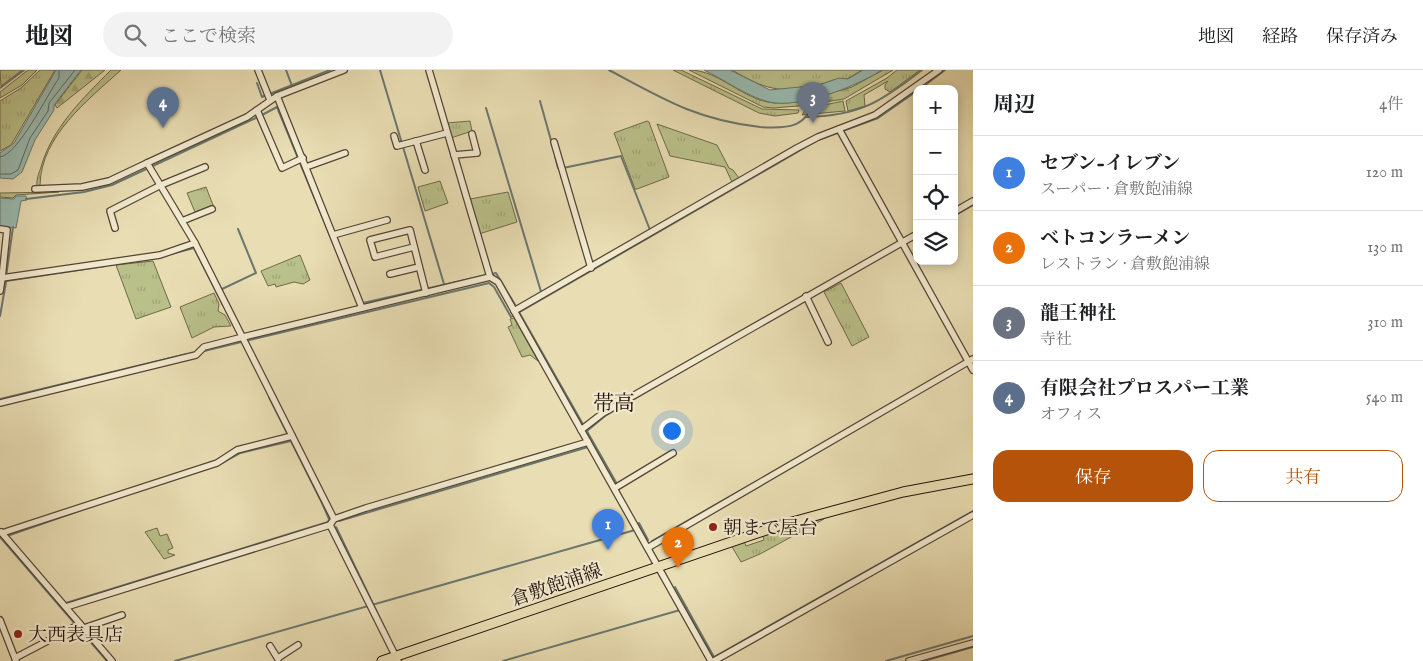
<!DOCTYPE html>
<html lang="ja">
<head>
<meta charset="utf-8">
<style>
	body { margin:0; font-family:"IM FELL English","Noto Serif JP",serif; background:#f2f2f2; color:#202124 }
	.controls { position:absolute; right:15px; top:15px; display:grid; overflow:hidden; border-radius:10px; box-shadow:0 2px 8px #0003 }
	.controls button { width:45px; height:45px; display:grid; place-items:center; padding:0; border:0; border-bottom:1px solid #e0e0e0; background:#fff; color:#202124; font:25px sans-serif }
	.you { position:absolute; left:671px; top:360px; width:18px; height:18px; margin:-12px; border:4px solid #fff; border-radius:50%; background:#1a73e8; box-shadow:0 0 0 8px #1a73e833 }
	.badge { display:grid; place-items:center; width:32px; height:32px; border-radius:50%; background:#b45309; color:#fff; font-size:16px; font-weight:700 }
	.pin { position:absolute; translate:-50% -41px; filter:drop-shadow(0 1px 2px #0008) }
	.pin::after { content:''; position:absolute; top:26px; width:18px; height:15px; background:inherit; clip-path:polygon(0 0,100% 0,50% 100%) }
	.list { margin:0; padding:0; list-style:none }
	h2 { display:flex; justify-content:space-between; align-items:center; height:65px; margin:0; padding:0 20px; font-size:21px }
	h2 small { font-size:16px; font-weight:400; color:#757577 }
	.list li { display:grid; grid-template-columns:32px 1fr auto; gap:15px; align-items:center; box-sizing:border-box; height:75px; padding:0 20px; border-top:1px solid #e0e0e0 }
	.list b { display:block; font-size:19px; white-space:nowrap }
	.list p { margin:0; font-size:16px; white-space:nowrap; color:#757577 }
	.list em { font-size:16px; font-style:normal; color:#757577 }
	.actions { display:flex; gap:10px; padding:15px 20px }
	.actions a { flex:1; padding:11px 0; border:1px solid #b45309; border-radius:15px; text-align:center; font-size:18px; color:#b45309 }
	.actions .main { background:#b45309; color:#fff }
	.icon { flex:none; width:28px; height:28px; fill:none; stroke:currentColor; stroke-width:2; stroke-linecap:round; stroke-linejoin:round }
	.map { position:relative; flex:none; width:973px; height:591px; overflow:hidden }
	header { display:flex; align-items:center; gap:30px; box-sizing:border-box; height:70px; padding:0 25px; background:#fff; border-bottom:1px solid #e0e0e0 }
	header strong { font-size:24px }
	nav { display:flex; gap:28px; margin-inline-start:auto; font-size:18px }
	.search { width:350px; height:45px; background:#f2f2f2; display:flex; align-items:center; gap:12px; box-sizing:border-box; padding:0 18px; border-radius:28px; color:#757577; font-size:19px }
	main { display:flex }
	aside { flex:1; background:#fff }
	.map>svg:first-child { display:block }
	.grass { fill:url(#grass-tufts); stroke:#6f694a }
	.forest { fill:url(#forest-firs); stroke:#6f694a }
	.water { fill:#99bbb2; stroke:#6a776f }
	.lines { fill:none; stroke-linecap:round; stroke-linejoin:round }
	.shore { stroke:#5e665e; stroke-width:1 }
	.stream { stroke:#6a776f; stroke-width:2 }
	.street-casing { stroke:#554535; stroke-width:8 }
	.primary-casing { stroke:#24120b; stroke-width:11 }
	.street { stroke:#f1e9ce; stroke-width:5.5 }
	.primary { stroke:#e9ddb3; stroke-width:9 }
	.poi-dot { fill:#8f2418; stroke:#f1e9ce; stroke-width:2 }
	.labels { text-anchor:middle; stroke-width:4.5; stroke-linejoin:round; paint-order:stroke }
	.poi-label { font-size:19px; fill:#24120b; stroke:#f1e9ce; text-anchor:start }
	.street-label { font-size:19px; fill:#24120b; stroke:#f1e9ce }
	.quarter-label { font-size:21px; fill:#24120b; stroke:#f1e9ce }
</style>
</head>
<body>
<header>
<strong>地図</strong>
<div class="search"><svg class="icon" aria-label="search" viewBox="0 0 24 24"><circle cx="10" cy="10" r="6"/><path d="M15 15l6 6"/></svg>ここで検索</div>
<nav><a>地図</a><a>経路</a><a>保存済み</a></nav>
</header>
<main>
<div class="map">
<svg width="973" height="591" viewBox="0 0 973 591">
	<defs>
		<pattern id="grass-tufts" width="24" height="20" patternUnits="userSpaceOnUse" patternTransform="scale(1.25)"><rect width="24" height="20" fill="#bac08a"/><path d="M3 7l-1-3M5 7V3M7 7l1-3M15 17l-1-3M17 17v-4M19 17l1-3" fill="none" stroke="#a0a476"/></pattern>
		<pattern id="forest-firs" width="22" height="20" patternUnits="userSpaceOnUse" patternTransform="scale(1.25)"><rect width="22" height="20" fill="#bac08a"/><path d="M5 1l3.5 6h-7zM16 11l3.5 6h-7z" fill="#a0a476"/></pattern>
	</defs>
	<rect width="100%" height="100%" fill="#e9ddb3"/>
	<filter id="stains"><feTurbulence type="fractalNoise" baseFrequency=".004" numOctaves="4"/><feColorMatrix values="0 0 0 0 .2 0 0 0 0 .09 0 0 0 0 .02 0 0 0 .5 -.17"/></filter>
	<radialGradient id="worn" r=".72"><stop offset=".6" stop-color="#630" stop-opacity="0"/><stop offset="1" stop-color="#630" stop-opacity=".3"/></radialGradient>
	<g class="grass">
		<path d="M0,0H22L1,16Z"/>
		<path d="M28,0H37L22,15L0,28V22Z"/>
		<path d="M40,0H55L11,75L0,81V31L21,18Z"/>
		<path d="M111,0H121C88,30 41,66 40,115L37,116C36,110 39,103 41,97C52,58 83,28 111,0Z"/>
		<path d="M673,0H681L762,39L799,40L798,43L775,46L759,43Z"/>
		<path d="M689,0C720,0 742,30 774,33C786,34 801,31 812,28L810,35L774,38L763,37Z"/>
		<path d="M732,0H862L847,9C836,7 828,13 817,15C778,24 765,19 732,0Z"/>
		<path d="M897,0H920L890,22L885,19V15L888,11L864,25L865,36L848,41L846,31L887,8Z"/>
		<path d="M843,31L845,41L802,45L806,39Z"/>
		<path d="M470,51L472,61L451,68L447,53Z"/>
		<path d="M647,51L649,52L669,107L637,119H635L614,63Z"/>
		<path d="M657,54L717,75L729,98L733,100L739,108L732,112L725,97L670,86Z"/>
		<path d="M440,111L448,133L425,141L418,117Z"/>
		<path d="M206,117L213,135L195,142L187,123Z"/>
		<path d="M59,122L16,125L13,128L0,127V123Z"/>
		<path d="M508,122L517,152L479,164L470,129Z"/>
		<path d="M300,185L310,210L303,214L294,212L276,217L275,214L268,216L261,201Z"/>
		<path d="M153,191L171,237L136,249L116,195Z"/>
		<path d="M841,213L869,267L852,276L824,222Z"/>
		<path d="M214,223L219,234L218,241L225,245L231,256L214,257L192,268L180,237Z"/>
		<path d="M514,248L538,291L530,285L522,287L508,257L512,255L510,249Z"/>
		<path d="M823,447L824,449L760,484L741,492L731,475L744,471L746,476L764,470L762,464Z"/>
		<path d="M157,458L160,466L167,464L173,478L168,480V483L175,485L164,489L145,462Z"/>
	</g>
	<g class="forest">
		<path d="M82,0H105L57,38L55,35Z"/>
		<path d="M883,0H893L844,29L813,34L817,27L852,17Z"/>
	</g>
	<g class="water">
		<path d="M56,0H81L54,35V40L35,70L22,102L13,109L0,108V83L14,73Z"/>
		<path d="M704,0H730L770,20L819,15L839,8L848,9L863,0H882C857,16 800,39 769,32C746,26 725,10 704,0Z"/>
		<path d="M16,126H26L27,130L21,131L16,158L0,156V128L14,129Z"/>
	</g>
	<g class="lines">
		<g class="shore">
			<path d="M0,87C18,85 47,25 59,8V0"/>
			<path d="M0,104H11L18,100L30,68L48,41L49,33L75,0"/>
		</g>
		<g class="stream">
			<path d="M286,0L292,16"/>
			<path d="M380,0L444,214"/>
			<path d="M609,0C663,29 697,50 760,57C788,59 809,58 815,25"/>
			<path d="M257,13L262,27L266,25"/>
			<path d="M0,18L24,0"/>
			<path d="M920,19L945,0"/>
			<path d="M272,23L330,0"/>
			<path d="M540,31L552,74"/>
			<path d="M486,38L542,225"/>
			<path d="M262,45L277,37L358,234"/>
			<path d="M806,47C859,46 881,32 922,0"/>
			<path d="M555,86L558,98H563L621,86L650,160"/>
			<path d="M26,129L84,122L112,115L258,47"/>
			<path d="M954,146L973,135"/>
			<path d="M171,184L194,178L223,235"/>
			<path d="M6,207L13,157"/>
			<path d="M6,211L105,196"/>
			<path d="M220,220L256,203L238,159"/>
			<path d="M363,233L496,203L517,238"/>
			<path d="M519,242L617,414"/>
			<path d="M0,246L6,212"/>
			<path d="M204,281L489,213L494,217L511,247L818,70L878,48L917,21"/>
			<path d="M0,329L187,284"/>
			<path d="M587,361L605,346L745,265"/>
			<path d="M220,394L240,383L291,371"/>
			<path d="M339,451L588,377"/>
			<path d="M639,453L648,470"/>
			<path d="M336,457L388,565"/>
			<path d="M7,466L99,434"/>
			<path d="M0,467L107,591"/>
			<path d="M652,471L778,399"/>
			<path d="M675,517L714,587"/>
			<path d="M66,533L328,452L329,449L322,433L269,327"/>
			<path d="M714,587L973,441"/>
			<path d="M401,590V591"/>
			<path d="M175,591L635,460"/>
			<path d="M503,591L687,538"/>
			<path d="M886,591L973,566"/>
			<path d="M924,591L973,577"/>
		</g>
		<g class="street-casing">
			<g id="street">
				<path d="M258,0L270,30"/>
				<path d="M429,0L490,207L498,212L711,591"/>
				<path d="M277,26L362,238"/>
				<path d="M257,40L282,98L303,88"/>
				<path d="M839,59L973,300"/>
				<path d="M394,66L397,76L447,63"/>
				<path d="M416,71L425,100"/>
				<path d="M554,72L591,198"/>
				<path d="M454,85L477,83L472,64"/>
				<path d="M306,97L345,83"/>
				<path d="M35,119L82,117L109,111L147,93"/>
				<path d="M954,142L973,131"/>
				<path d="M182,151L212,139"/>
				<path d="M115,158L110,141L161,115L205,97"/>
				<path d="M0,159L7,160L2,208"/>
				<path d="M333,165L387,150"/>
				<path d="M414,177L375,187L370,170L410,160L426,223"/>
				<path d="M390,204L419,197"/>
				<path d="M0,221L2,208L160,185L195,173"/>
				<path d="M806,226L828,272"/>
				<path d="M514,241L797,78L818,67L875,45L939,0"/>
				<path d="M0,333L196,285L204,277L243,267L490,207"/>
				<path d="M581,360L603,343L917,164"/>
				<path d="M615,418L673,383"/>
				<path d="M334,449L195,173L147,93L247,47L277,26L344,0"/>
				<path d="M330,455L398,591"/>
				<path d="M1,462L112,591"/>
				<path d="M2,463L217,393L237,380L292,366"/>
				<path d="M649,477L973,289"/>
				<path d="M66,537L330,455L334,449L366,438L588,372"/>
				<path d="M0,550L16,591"/>
				<path d="M84,558L122,545"/>
				<path d="M270,576L278,589"/>
				<path d="M15,588L80,554"/>
				<path d="M278,588L298,575"/>
				<path d="M714,591L973,445"/>
				<path d="M909,591L973,573"/>
			</g>
		</g>
		<g class="primary-casing">
			<path id="primary" d="M382,591L781,455L903,422L973,409"/>
		</g>
		<use href="#street" class="street"/>
		<use href="#primary" class="primary"/>
	</g>
	<g class="poi-dot">
		<circle cx="713" cy="457" r="5"/>
		<circle cx="18" cy="564" r="5"/>
	</g>
	<g class="labels">
		<g class="poi-label">
			<text x="723" y="464">朝まで屋台</text>
			<text x="28" y="571">大西表具店</text>
		</g>
		<g class="street-label">
			<text transform="translate(556 514) rotate(-19)" y="7">倉敷飽浦線</text>
		</g>
		<g class="quarter-label">
			<text x="614" y="340">帯高</text>
		</g>
	</g>
	<rect width="100%" height="100%" filter="url(#stains)"/>
	<rect width="100%" height="100%" fill="url(#worn)"/>
</svg>
<div class="controls">
<button>+</button>
<button>−</button>
<button><svg class="icon" aria-label="locate" viewBox="0 0 24 24"><circle cx="12" cy="12" r="6"/><path d="M12 2v4M12 18v4M2 12h4M18 12h4"/></svg></button>
<button><svg class="icon" aria-label="layers" viewBox="0 0 24 24"><path d="M12 4l9 5-9 5-9-5zM3 14l9 5 9-5"/></svg></button>
</div>
<div class="you"></div>
<div class="pin badge" style="left:608px;top:480px;background:#3f7fe0">1</div>
<div class="pin badge" style="left:678px;top:498px;background:#e8710a">2</div>
<div class="pin badge" style="left:813px;top:53px;background:#6b7280">3</div>
<div class="pin badge" style="left:163px;top:58px;background:#5c6f8a">4</div>
</div>
<aside>
<h2>周辺<small>4件</small></h2>
<ul class="list">
<li><span class="badge" style="background:#3f7fe0">1</span><div><b>セブン-イレブン</b><p>スーパー · 倉敷飽浦線</p></div><em>120 m</em></li>
<li><span class="badge" style="background:#e8710a">2</span><div><b>ベトコンラーメン</b><p>レストラン · 倉敷飽浦線</p></div><em>130 m</em></li>
<li><span class="badge" style="background:#6b7280">3</span><div><b>龍王神社</b><p>寺社</p></div><em>310 m</em></li>
<li><span class="badge" style="background:#5c6f8a">4</span><div><b>有限会社プロスパー工業</b><p>オフィス</p></div><em>540 m</em></li>
</ul>
<div class="actions"><a class="main">保存</a><a>共有</a></div>
</aside>
</main>
</body>
</html>
